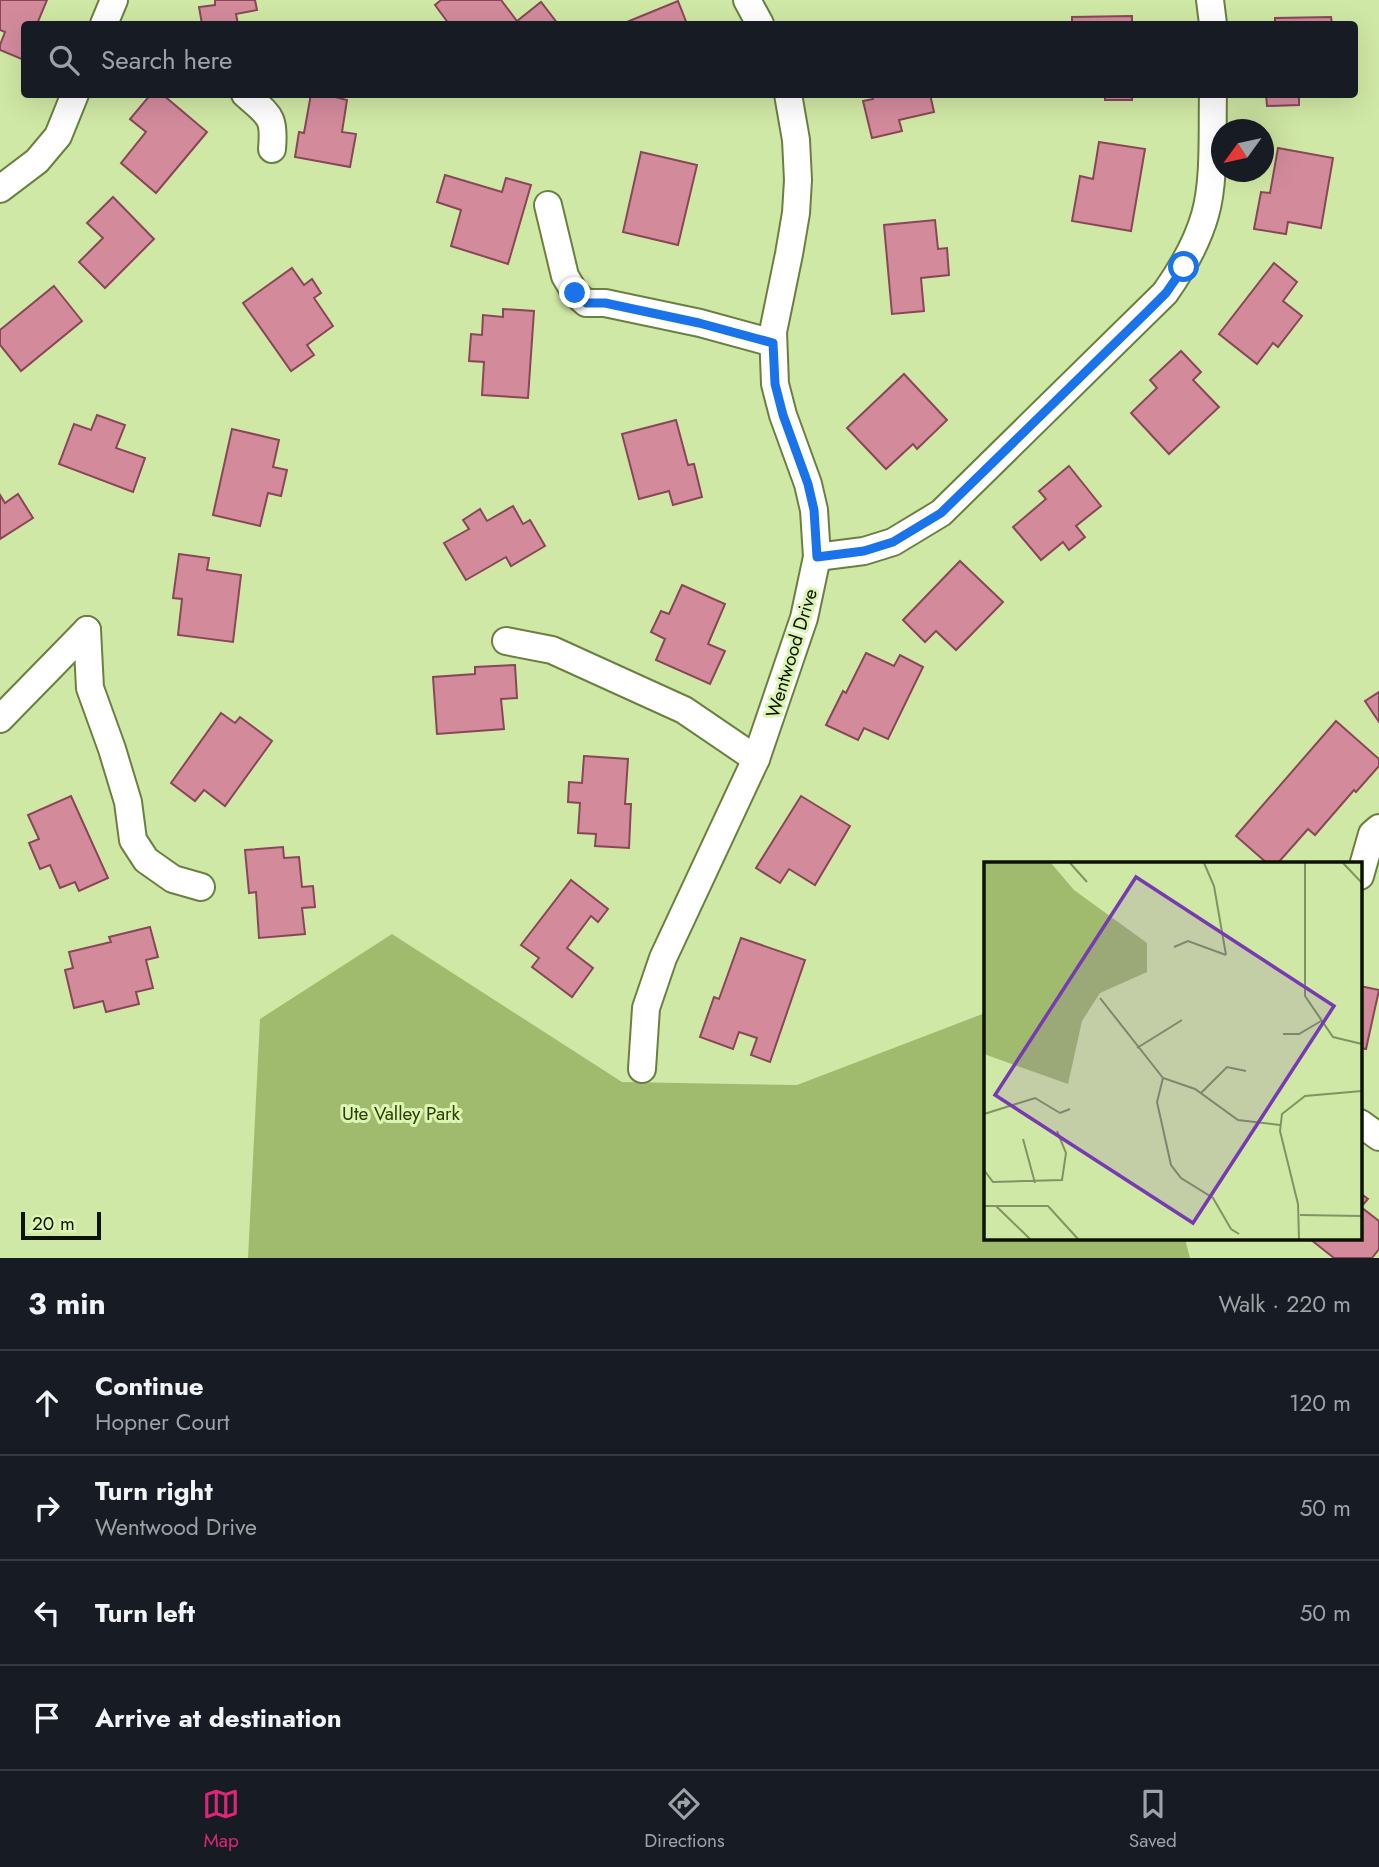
<!DOCTYPE html>
<html lang="en">
<head>
<meta charset="utf-8">
<style>
	body { margin:0; font-family:Jost,sans-serif; background:#20242c; color:#f1f3f6 }
	.compass { position:absolute; left:1211px; top:119px; width:63px; height:63px; border-radius:50%; background:#171b24; box-shadow:0 7px 28px #0002; rotate:237deg }
	.scale { position:absolute; left:21px; bottom:18px; width:80px; box-sizing:border-box; padding-left:7px; border:4px solid #0c1300; border-top:0; font-size:19px; line-height:24px; white-space:nowrap; color:#0c1300; -webkit-text-stroke:5px #ddf5b2; paint-order:stroke }
	.stop { position:absolute; width:21px; height:21px; margin:-16px; border:5px solid #1a73e8; border-radius:50%; background:#fff }
	.stop.end { background:#1a73e8; border-color:#fff; box-shadow:0 2px 7px #0008 }
	.list { margin:0; padding:0; list-style:none }
	h2 { display:flex; justify-content:space-between; align-items:center; height:91px; margin:0; padding:0 28px; font-size:30px }
	h2 small { font-size:23px; font-weight:400; color:#9ea1a6 }
	.list li { display:grid; grid-template-columns:46px 1fr auto; gap:21px; align-items:center; box-sizing:border-box; height:105px; padding:0 28px; border-top:2px solid #363941 }
	.list b { display:block; font-size:26px; white-space:nowrap }
	.list p { margin:0; font-size:23px; white-space:nowrap; color:#9ea1a6 }
	.list em { font-size:23px; font-style:normal; color:#9ea1a6 }
	.icon { flex:none; width:38px; height:38px; fill:none; stroke:currentColor; stroke-width:2; stroke-linecap:round; stroke-linejoin:round }
	.map { position:relative; flex:none; width:1379px; height:1258px; overflow:hidden }
	.search { position:absolute; background:#171b24; box-shadow:0 7px 28px #0002; left:21px; right:21px; top:21px; height:77px; display:flex; align-items:center; gap:18px; box-sizing:border-box; padding:0 24px; border-radius:7px; color:#9ea1a6; font-size:26px }
	.sheet { height:511px; background:#171b24 }
	nav { display:flex; justify-content:space-around; align-items:center; box-sizing:border-box; height:98px; border-top:2px solid #363941; background:#171b24; font-size:19px; color:#9ea1a6 }
	nav a { display:grid; justify-items:center; gap:4px }
	nav .on { color:#db2777 }
	.map>svg:first-child { display:block }
	.green { fill:#a1bb6e }
	.building { fill:#d38b9c; stroke:#884758; stroke-width:2 }
	.lines { fill:none; stroke-linecap:round; stroke-linejoin:round }
	.minor-casing { stroke:#6b7f41; stroke-width:30 }
	.minor { stroke:#fff; stroke-width:26 }
	.route { stroke:#1a73e8; stroke-width:9 }
	.labels { text-anchor:middle; stroke-width:6; stroke-linejoin:round; paint-order:stroke }
	.street-label { font-size:19px; fill:#0c1300; stroke:#ddf5b2 }
	.park-label { font-size:19px; fill:#2d3c00; stroke:#ddf5b2 }
	.inset-road { fill:none; stroke:#829363; stroke-width:2 }
	.view { fill:#773bb1; fill-opacity:0.15; stroke:#773bb1; stroke-width:3.5 }
	.inset-edge { fill:none; stroke:#0c1300; stroke-width:3.5 }
</style>
</head>
<body>
<div class="map">
<svg width="1379" height="1258" viewBox="0 0 1379 1258">
	<rect width="100%" height="100%" fill="#d0e8a5"/>
	<path class="green" d="M392,934L622,1082L797,1085L985,1013V1239H1185L1190,1258H248L260,1019Z"/>
	<g class="building">
		<path d="M0,0H47L37,24H24V60L0,50V45L5,32L0,30Z"/>
		<path d="M215,0H255L257,10L236,14L238,24H202L199,7L215,5Z"/>
		<path d="M441,0H501L517,21L541,2L558,24H449L435,5Z"/>
		<path d="M678,1L687,24H622Z"/>
		<path d="M1132,16V24H1072V17Z"/>
		<path d="M1331,17L1332,24H1275V18Z"/>
		<path d="M151,94H162L207,132L156,193L121,163L146,132L130,119Z"/>
		<path d="M311,94H323L347,100L342,132L356,134L350,167L295,157L299,132L304,133Z"/>
		<path d="M872,94H930L934,112L899,120L902,131L872,138L863,101L873,99Z"/>
		<rect x="1105" y="94" width="27" height="6"/>
		<path d="M1266,94H1319V96H1299V105L1267,106Z"/>
		<path d="M1099,142L1145,149L1131,231L1072,221L1080,176L1093,179Z"/>
		<path d="M1278,148L1333,158L1321,228L1288,222L1286,234L1254,229L1261,192L1270,193Z"/>
		<path d="M641,152L697,165L678,245L623,232Z"/>
		<path d="M445,175L502,192L506,178L531,185L508,264L451,246L461,210L437,202Z"/>
		<path d="M113,197L154,239L105,288L79,262L103,238L87,223Z"/>
		<path d="M935,220L938,249L947,248L949,275L921,278L924,311L892,314L884,225Z"/>
		<path d="M1274,263L1297,282L1283,301L1302,316L1278,347L1273,343L1257,364L1219,334Z"/>
		<path d="M292,268L304,285L312,279L321,293L314,298L333,326L307,345L314,355L291,371L243,303Z"/>
		<path d="M54,286L82,321L21,371L0,345V330Z"/>
		<path d="M503,309L534,311L528,398L482,395L484,362L469,361L471,334L482,335L483,315L503,317Z"/>
		<path d="M1181,351L1201,372L1193,380L1219,407L1169,454L1131,413L1157,388L1150,380Z"/>
		<path d="M904,374L947,420L917,449L913,444L886,469L847,428Z"/>
		<path d="M97,415L125,425L116,448L145,458L133,492L59,464L74,424L91,430Z"/>
		<path d="M676,420L688,465L694,464L702,497L673,505L669,491L639,499L622,434Z"/>
		<path d="M232,429L279,440L273,467L287,470L281,496L268,493L260,526L213,515Z"/>
		<path d="M1069,466L1101,506L1076,526L1085,537L1069,550L1063,542L1041,560L1013,527L1046,499L1039,491Z"/>
		<path d="M18,494L33,518L0,539V495L5,503Z"/>
		<path d="M513,506L523,524L530,520L545,546L511,566L506,557L466,580L444,543L469,529L463,520L480,509L487,521Z"/>
		<path d="M179,554L209,558L207,570L241,575L233,642L178,635L182,599L173,598Z"/>
		<path d="M960,561L1003,602L956,650L936,631L925,642L903,620Z"/>
		<path d="M682,585L725,604L708,644L725,651L710,684L656,660L665,639L651,632L661,611L669,614Z"/>
		<path d="M866,653L894,666L900,655L923,667L888,739L864,728L858,740L826,725L843,691L846,693Z"/>
		<path d="M515,665L517,698L501,699L504,729L437,734L433,677L475,674V667Z"/>
		<path d="M1379,692V722L1365,701Z"/>
		<path d="M221,713L235,723L240,717L272,741L225,806L204,790L195,801L171,783Z"/>
		<path d="M1336,721L1379,759V766L1356,792L1354,790L1315,835L1308,829L1277,864H1268L1236,836Z"/>
		<path d="M584,756L628,759L625,804H631L629,848L595,846L596,834L578,833L580,803L568,802L569,782L582,783Z"/>
		<path d="M71,796L108,878L79,891L75,882L60,888L50,865L40,869L29,843L39,839L28,815Z"/>
		<path d="M801,796L850,826L815,885L789,869L780,883L756,868Z"/>
		<path d="M283,847L284,858L299,857L302,887L313,886L315,907L302,908L305,934L259,938L256,892L249,893L245,850Z"/>
		<path d="M571,880L608,909L598,922L591,916L567,948L593,968L572,997L532,967L539,958L521,945Z"/>
		<path d="M150,927L158,957L146,960L153,988L136,992L139,1004L106,1012L103,1001L74,1008L65,970L73,968L69,952L111,942L109,937Z"/>
		<path d="M741,938L805,960L770,1062L751,1055L757,1038L739,1032L733,1049L700,1037L714,997L719,999Z"/>
		<path d="M1360,986L1379,990L1366,1049L1360,1048Z"/>
		<path d="M1360,1193L1368,1199L1361,1207L1379,1221V1249L1372,1258H1334L1310,1239H1360Z"/>
	</g>
	<g class="lines">
		<g class="minor-casing">
			<g id="minor">
				<path d="M747,0L760,24"/>
				<path d="M1210,0L1213,24"/>
				<path d="M104,24L114,0"/>
				<path d="M245,94C269,116 275,115 272,149"/>
				<path d="M0,189L37,161L58,136L75,94"/>
				<path d="M548,205L565,276L575,293L586,303H605L700,323L773,343"/>
				<path d="M817,557L864,551L893,542L941,513L1165,293C1182,269 1197,243 1205,215C1215,181 1212,130 1213,94"/>
				<path d="M87,630L90,688L112,749L128,802L133,840L146,860L173,879L201,887"/>
				<path d="M506,641L552,650L684,710L756,759"/>
				<path d="M0,719L87,630"/>
				<path d="M1360,876L1372,834L1379,828"/>
				<path d="M642,1069L646,1008L663,958L756,759L804,618L817,557L814,510L808,484L783,415L775,384L773,332L789,254L796,213L798,180L796,140L788,94"/>
				<path d="M1360,1123L1379,1137"/>
			</g>
		</g>
		<use href="#minor" class="minor"/>
	</g>
	<g class="lines">
		<path class="route" d="M575,293L586,303H605L699,323L773,343L775,384L783,415L808,484L814,510L817,557L864,551L893,542L941,513L1147,312L1166,293L1184,267"/>
	</g>
	<g class="labels">
		<g class="street-label">
			<text transform="translate(791 653) rotate(-73)" y="7">Wentwood Drive</text>
		</g>
		<g class="park-label">
			<text x="401" y="1120">Ute Valley Park</text>
		</g>
	</g>
	<g transform="translate(984 862)">
		<rect width="378" height="378" fill="#d0e8a5"/>
		<path d="M0,1H67L90,28L163,81V110L116,131L98,159L84,222L0,192Z" fill="#a1bb6e"/>
		<path class="inset-road" d="M86,1L103,20M220,1L230,24L242,93M321,1V134L349,175L378,182M359,1L378,21M190,85L204,79L242,93M116,136L179,216L211,227L254,258L296,263M299,172H315L337,159M153,186L198,158M179,216L173,240L187,303L197,316L229,336L247,367L255,372M217,231L243,205L262,209M0,252L51,236L76,251L86,247M39,277L51,321M0,308L9,320L78,318L82,291L73,269M0,344H64L94,377M12,344L46,377M316,353L378,354M315,377L314,342L296,269L298,252L321,234L378,229"/>
		<path class="view" d="M152,15L350,144L209,361L11,233Z"/>
		<rect width="378" height="378" class="inset-edge"/>
	</g>
</svg>
<svg class="compass" viewBox="-18 -18 36 36"><path d="M0-13l5 13h-10z" fill="#e53935"/><path d="M0 13l5-13h-10z" fill="#9ea1a6"/></svg>
<div class="scale">20 m</div>
<div class="stop" style="left:1184px;top:267px"></div>
<div class="stop end" style="left:575px;top:293px"></div>
<div class="search"><svg class="icon" aria-label="search" viewBox="0 0 24 24"><circle cx="10" cy="10" r="6"/><path d="M15 15l6 6"/></svg>Search here</div>
</div>
<section class="sheet">
<h2>3 min<small>Walk · 220 m</small></h2>
<ul class="list">
<li><svg class="icon" aria-label="ahead" viewBox="0 0 24 24"><path d="M12 20V5M6 11l6-6 6 6"/></svg><div><b>Continue</b><p>Hopner Court</p></div><em>120 m</em></li>
<li><svg class="icon" aria-label="right" viewBox="0 0 24 24"><path d="M7 20v-9h11M14 6l5 5-5 5"/></svg><div><b>Turn right</b><p>Wentwood Drive</p></div><em>50 m</em></li>
<li><svg class="icon" aria-label="left" viewBox="0 0 24 24"><path d="M17 20v-9H6M10 6l-5 5 5 5"/></svg><div><b>Turn left</b></div><em>50 m</em></li>
<li><svg class="icon" aria-label="arrive" viewBox="0 0 24 24"><path d="M6 21V4h12l-3 4 3 4H6"/></svg><div><b>Arrive at destination</b></div></li>
</ul>
</section>
<nav>
<a class="on"><svg class="icon" aria-label="map" viewBox="0 0 24 24"><path d="M3 6l6-2 6 2 6-2v14l-6 2-6-2-6 2zM9 4v14M15 6v14"/></svg>Map</a>
<a><svg class="icon" aria-label="directions" viewBox="0 0 24 24"><path d="M12 3l9 9-9 9-9-9zM9 14v-3h6M13 9l2 2-2 2"/></svg>Directions</a>
<a><svg class="icon" aria-label="saved" viewBox="0 0 24 24"><path d="M7 4h10v16l-5-4-5 4z"/></svg>Saved</a>
</nav>
</body>
</html>
